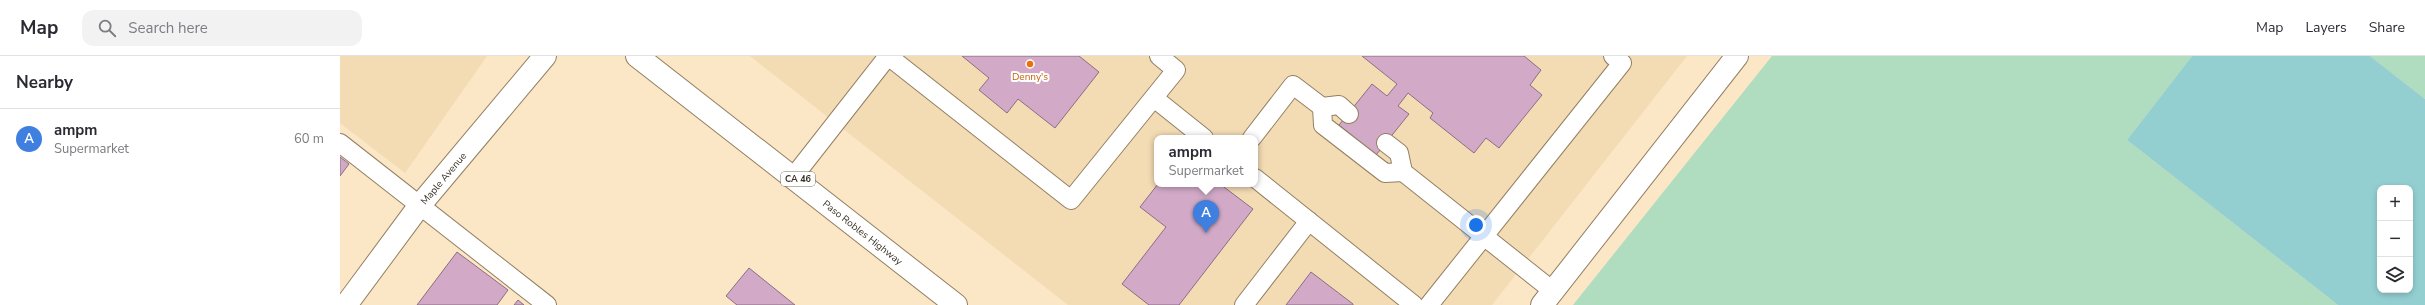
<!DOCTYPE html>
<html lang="en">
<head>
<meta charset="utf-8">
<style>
	body { margin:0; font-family:"Nunito Sans",sans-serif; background:#f2f2f3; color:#2b2b33 }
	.controls { position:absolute; right:12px; bottom:12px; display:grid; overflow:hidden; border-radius:8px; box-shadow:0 2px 6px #0003 }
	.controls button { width:36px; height:36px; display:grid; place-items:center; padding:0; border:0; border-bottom:1px solid #e1e1e2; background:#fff; color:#2b2b33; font:20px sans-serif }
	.you { position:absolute; left:1136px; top:169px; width:14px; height:14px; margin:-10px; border:3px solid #fff; border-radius:50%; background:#1a73e8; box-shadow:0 0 0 6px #1a73e833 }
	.badge { display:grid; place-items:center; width:26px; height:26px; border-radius:50%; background:#b45309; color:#fff; font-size:13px; font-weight:700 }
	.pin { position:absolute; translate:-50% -33px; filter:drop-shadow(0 1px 2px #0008) }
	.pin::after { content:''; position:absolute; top:21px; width:14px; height:12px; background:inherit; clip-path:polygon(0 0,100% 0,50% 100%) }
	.popup { position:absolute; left:814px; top:79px; width:104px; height:52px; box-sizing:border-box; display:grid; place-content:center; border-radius:8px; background:#fff; filter:drop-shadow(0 1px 3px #0005); font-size:13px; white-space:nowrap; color:#7c7c81 }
	.popup b { font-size:15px; color:#2b2b33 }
	.popup::after { content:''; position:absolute; left:50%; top:100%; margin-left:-8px; border:8px solid transparent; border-top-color:#fff }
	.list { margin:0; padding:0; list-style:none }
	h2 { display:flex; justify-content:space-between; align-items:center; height:52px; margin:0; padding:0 16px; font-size:17px }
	h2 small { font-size:13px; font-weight:400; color:#7c7c81 }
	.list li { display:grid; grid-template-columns:26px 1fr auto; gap:12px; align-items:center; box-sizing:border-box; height:60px; padding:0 16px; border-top:1px solid #e1e1e2 }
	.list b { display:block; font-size:15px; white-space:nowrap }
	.list p { margin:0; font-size:13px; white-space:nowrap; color:#7c7c81 }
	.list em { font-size:13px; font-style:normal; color:#7c7c81 }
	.icon { flex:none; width:22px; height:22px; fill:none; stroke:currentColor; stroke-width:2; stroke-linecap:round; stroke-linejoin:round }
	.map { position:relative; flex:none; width:2085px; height:249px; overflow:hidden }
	header { display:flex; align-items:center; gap:24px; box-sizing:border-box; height:56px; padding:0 20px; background:#fff; border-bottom:1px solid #e1e1e2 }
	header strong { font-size:19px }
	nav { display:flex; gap:22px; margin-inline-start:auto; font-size:14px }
	.search { width:280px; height:36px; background:#f2f2f3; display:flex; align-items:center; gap:10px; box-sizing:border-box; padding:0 14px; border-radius:12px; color:#7c7c81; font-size:15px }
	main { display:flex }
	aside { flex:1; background:#fff }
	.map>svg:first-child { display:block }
	.built { fill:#f3dbb4; fill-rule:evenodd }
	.green { fill:#b0dcbf }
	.water { fill:#93cfd1; fill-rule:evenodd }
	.building { fill:#d2aac8; stroke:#8b6e84 }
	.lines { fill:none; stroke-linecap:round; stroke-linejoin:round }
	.lane-casing { stroke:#938062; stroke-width:20 }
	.street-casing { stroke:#938062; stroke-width:24 }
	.highway-casing { stroke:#938062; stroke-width:24 }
	.lane { stroke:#fff; stroke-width:18 }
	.street { stroke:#fff; stroke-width:22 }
	.highway { stroke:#fff; stroke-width:22 }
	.food-dot { fill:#e8710a; stroke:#fff; stroke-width:1.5 }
	.labels { text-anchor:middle; stroke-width:4; stroke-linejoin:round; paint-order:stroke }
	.shield { fill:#fff; stroke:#746f66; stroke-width:1 }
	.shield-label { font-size:9px; font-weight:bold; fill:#393124 }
	.food-label { font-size:10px; fill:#c56008; stroke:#fff }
	.street-label { font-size:10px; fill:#393124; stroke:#fff }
</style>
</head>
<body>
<header>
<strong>Map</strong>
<div class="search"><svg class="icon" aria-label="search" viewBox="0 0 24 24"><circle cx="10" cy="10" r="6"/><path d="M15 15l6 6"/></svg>Search here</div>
<nav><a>Map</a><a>Layers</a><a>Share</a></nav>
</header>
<main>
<aside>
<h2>Nearby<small></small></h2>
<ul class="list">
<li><span class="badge" style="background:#3f7fe0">A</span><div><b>ampm</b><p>Supermarket</p></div><em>60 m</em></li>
</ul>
</aside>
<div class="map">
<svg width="2085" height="249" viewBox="0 0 2085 249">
	<rect width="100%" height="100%" fill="#fbe6c6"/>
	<g class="built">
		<path d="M0,0H147L65,117L0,67Z"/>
		<path d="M410,0H1347L1152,249H728ZM817,82H915V128H817Z"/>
	</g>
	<g class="green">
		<path d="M1432,0H1852L1787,84L1998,249H1233Z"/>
		<path d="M2030,0H2085V43Z"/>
	</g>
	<path class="water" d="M1852,0H2030L2085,43V249H1998L1787,84ZM2040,132H2070V234H2040Z"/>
	<g class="building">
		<path d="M622,0H739L759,16L715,72L678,43L667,57L639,34L649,22Z"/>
		<path d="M1022,0H1184L1201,14L1190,29L1202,39L1159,92L1146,82L1134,97L1090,62L1093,57L1068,37L1058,50L1069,58L1036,99L999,69L1032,28L1047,40L1057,28Z"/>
		<path d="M0,101L9,108L0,120Z"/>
		<path d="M818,128H880L913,153L839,249H809L782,228L826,171L800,151Z"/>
		<path d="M117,196L168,234L157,249H77Z"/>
		<path d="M409,212L455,249H397L386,240Z"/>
		<path d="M971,216L1013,248V249H946Z"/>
		<path d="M178,244L184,249H174Z"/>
	</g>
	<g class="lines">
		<g class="lane-casing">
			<g id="lane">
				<path d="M548,0L731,144L836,14L819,0"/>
				<path d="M814,42L864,82"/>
				<path d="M982,51L983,69L1045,117L1063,116"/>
				<path d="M912,82L953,29L982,51L999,49L1009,58"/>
				<path d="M0,87L207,249"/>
				<path d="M1046,87L1059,97L1063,116L1213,235"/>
				<path d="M454,120L548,0"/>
				<path d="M915,122L1074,249"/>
				<path d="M904,249L969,165"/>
				<path d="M1089,249L1282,7L1273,0"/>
			</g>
		</g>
		<g class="street-casing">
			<g id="street">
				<path d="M6,249L80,149L205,0"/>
				<path d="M1202,249L1397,0"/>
			</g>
		</g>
		<g class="highway-casing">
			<path id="highway" d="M297,0L616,249"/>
		</g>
		<use href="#lane" class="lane"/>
		<use href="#street" class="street"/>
		<use href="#highway" class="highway"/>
	</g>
	<circle class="food-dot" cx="690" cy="8" r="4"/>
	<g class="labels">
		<rect class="shield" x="441" y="116" width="34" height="14" rx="3"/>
		<g class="shield-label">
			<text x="458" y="126">CA 46</text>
		</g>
		<g class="food-label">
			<text x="690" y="24">Denny's</text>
		</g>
		<g class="street-label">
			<text transform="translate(103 122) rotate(-50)" y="4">Maple Avenue</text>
			<text transform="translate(523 176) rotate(38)" y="4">Paso Robles Highway</text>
		</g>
	</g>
</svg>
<div class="controls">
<button>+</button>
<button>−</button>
<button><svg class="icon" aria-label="layers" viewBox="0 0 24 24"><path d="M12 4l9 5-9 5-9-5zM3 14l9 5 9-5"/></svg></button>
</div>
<div class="you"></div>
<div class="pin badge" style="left:866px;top:177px;background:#3f7fe0">A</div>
<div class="popup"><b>ampm</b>Supermarket</div>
</div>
</main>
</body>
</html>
